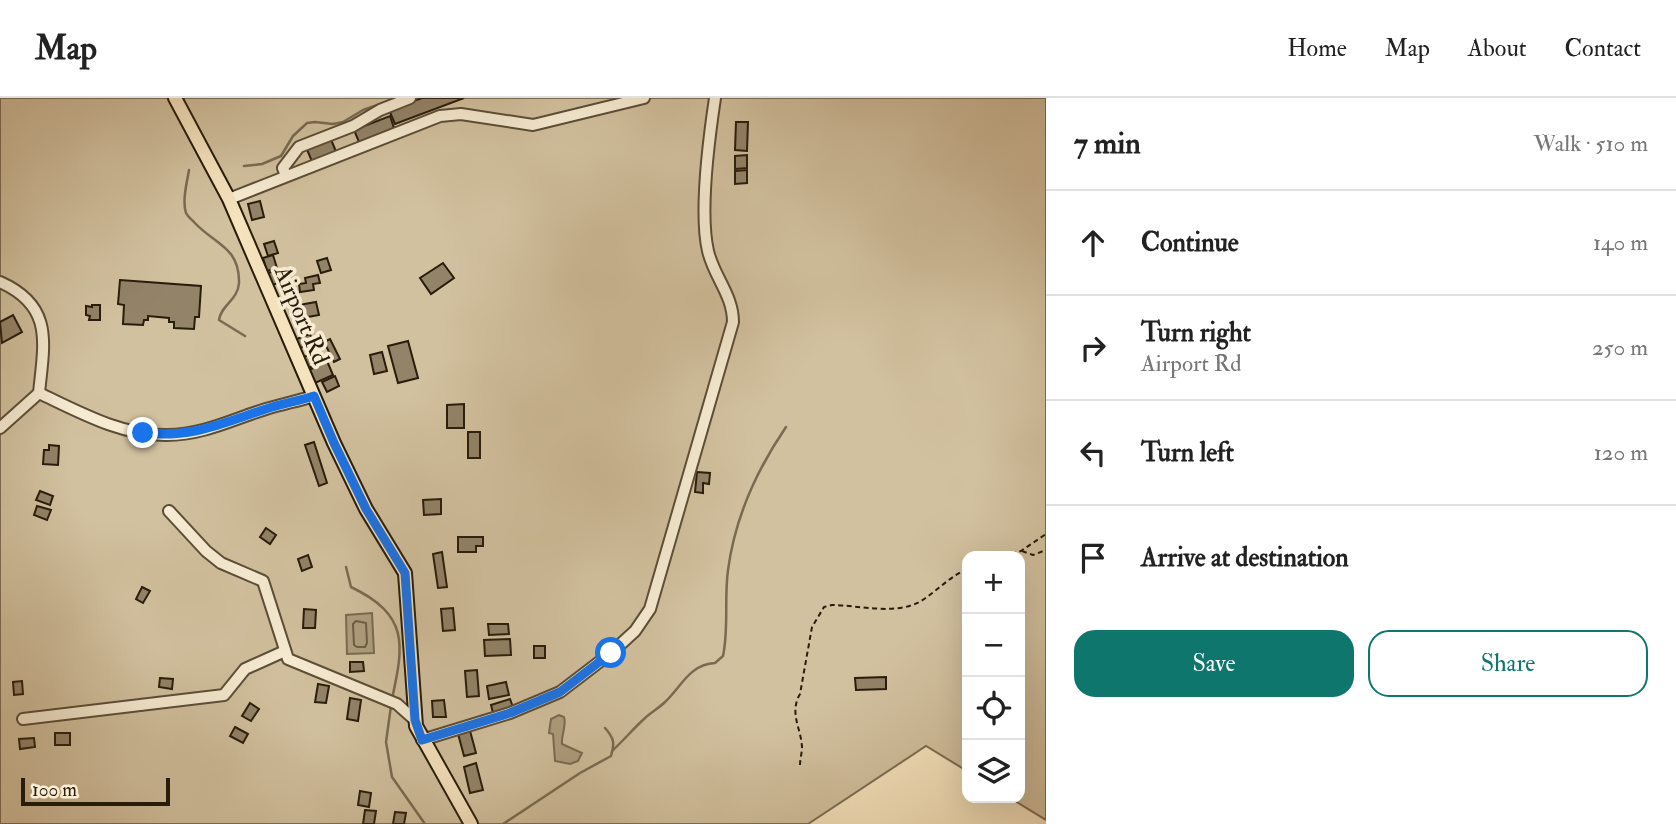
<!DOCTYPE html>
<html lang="en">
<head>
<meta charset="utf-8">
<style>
	body { margin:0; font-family:"IM FELL Double Pica",serif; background:#f2f2f2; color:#222 }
	.controls { position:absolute; right:21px; bottom:21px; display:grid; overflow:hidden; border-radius:14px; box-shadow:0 7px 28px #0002 }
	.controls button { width:63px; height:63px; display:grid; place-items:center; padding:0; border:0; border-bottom:2px solid #e0e0e0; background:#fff; color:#222; font:35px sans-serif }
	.scale { position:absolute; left:21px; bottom:18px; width:149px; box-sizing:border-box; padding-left:7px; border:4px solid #281c0b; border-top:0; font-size:19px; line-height:24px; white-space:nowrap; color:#281c0b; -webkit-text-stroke:5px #f8edd4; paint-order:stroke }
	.stop { position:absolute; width:21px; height:21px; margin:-16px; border:5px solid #1a73e8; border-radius:50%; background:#fff }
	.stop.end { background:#1a73e8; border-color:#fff; box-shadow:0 2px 7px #0008 }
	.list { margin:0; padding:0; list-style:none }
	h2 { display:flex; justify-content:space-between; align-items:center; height:91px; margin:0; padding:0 28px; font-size:30px }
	h2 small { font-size:23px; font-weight:400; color:#767676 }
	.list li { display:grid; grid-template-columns:46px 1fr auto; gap:21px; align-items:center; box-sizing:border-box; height:105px; padding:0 28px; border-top:2px solid #e0e0e0 }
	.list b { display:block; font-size:26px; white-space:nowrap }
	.list p { margin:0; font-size:23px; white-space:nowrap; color:#767676 }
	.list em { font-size:23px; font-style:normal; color:#767676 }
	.actions { display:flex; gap:14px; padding:21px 28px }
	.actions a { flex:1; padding:16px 0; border:2px solid #0f766e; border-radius:21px; text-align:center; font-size:24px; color:#0f766e }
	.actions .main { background:#0f766e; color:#fff }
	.icon { flex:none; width:38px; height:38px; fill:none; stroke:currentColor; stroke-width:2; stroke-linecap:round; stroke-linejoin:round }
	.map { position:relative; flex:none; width:1046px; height:726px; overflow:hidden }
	header { display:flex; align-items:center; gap:42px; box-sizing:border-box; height:98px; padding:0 35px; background:#fff; border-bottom:2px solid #e0e0e0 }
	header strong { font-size:33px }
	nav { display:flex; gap:38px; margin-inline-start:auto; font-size:24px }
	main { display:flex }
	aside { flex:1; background:#fff }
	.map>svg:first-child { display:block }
	.green { fill:#d2c19f; stroke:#7d6e55; stroke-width:2 }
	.water { fill:#af9f80; stroke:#796b51; stroke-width:2 }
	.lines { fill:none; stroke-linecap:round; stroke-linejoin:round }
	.shore { stroke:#6c5e46; stroke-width:2 }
	.stream { stroke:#796b51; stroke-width:2.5 }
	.building { fill:#938368; stroke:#281c0b; stroke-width:2 }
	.minor-casing { stroke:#5b4e38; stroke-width:14 }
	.major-casing { stroke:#281c0b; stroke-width:16 }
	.path { stroke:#281c0b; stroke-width:2; stroke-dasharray:5 3.5; stroke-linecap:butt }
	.minor { stroke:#f8edd4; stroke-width:10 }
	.major { stroke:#f5e3bd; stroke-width:12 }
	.route { stroke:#1a73e8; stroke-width:9 }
	.labels { text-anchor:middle; stroke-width:7; stroke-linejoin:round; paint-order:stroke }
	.street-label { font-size:24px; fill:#281c0b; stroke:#f8edd4 }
</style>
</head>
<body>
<header>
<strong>Map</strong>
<nav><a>Home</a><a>Map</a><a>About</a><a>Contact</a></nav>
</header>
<main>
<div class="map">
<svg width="1046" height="726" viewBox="0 0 1046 726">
	<rect width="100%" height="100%" fill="#f5e3bd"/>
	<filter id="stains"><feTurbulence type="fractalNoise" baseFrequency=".00286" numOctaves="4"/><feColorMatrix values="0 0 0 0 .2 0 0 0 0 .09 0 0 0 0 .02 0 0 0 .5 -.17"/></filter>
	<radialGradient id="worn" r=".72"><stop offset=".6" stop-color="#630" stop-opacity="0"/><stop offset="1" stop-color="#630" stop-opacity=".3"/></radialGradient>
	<path class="green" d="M0,0H1046V722L1010,700H1020V458H967V673L926,648L808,726H0Z"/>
	<g class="water">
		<path d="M372,515L374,555L347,556L346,517Z"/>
		<path d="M559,617L564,619C567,627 561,637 562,646L582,655L578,663L570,666L555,663L553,636L549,635L551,621Z"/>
	</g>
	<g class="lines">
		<path class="shore" d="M356,523L366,525L367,545L365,549H357L354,547L353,526Z"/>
		<g class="stream">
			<path d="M244,68L262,66L281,58L293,38L307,25L315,24L333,26L343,24L363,12L389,3"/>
			<path d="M189,72C187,84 182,103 186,115C188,119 191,121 193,123C213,146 240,148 239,185C238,202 221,207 219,222L245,238"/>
			<path d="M346,469L351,489C409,517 404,546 392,601"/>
			<path d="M391,608L386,644L392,679L425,726"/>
			<path d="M613,652C624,642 633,631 644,621C650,615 659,610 665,604C681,589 690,566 715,565L723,558C729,530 724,501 728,472C735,419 756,373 786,329"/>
			<path d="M503,726L580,675L611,658C615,645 614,640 605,630"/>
		</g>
	</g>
	<g class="building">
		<path d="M422,0H464L395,26L389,12Z"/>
		<path d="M390,18L394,30L359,44L354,32Z"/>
		<path d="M736,24H748L747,53L735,52Z"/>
		<path d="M330,39L337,56L313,66L306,49Z"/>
		<path d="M747,57V70L735,71V58Z"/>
		<path d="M747,72V85L735,86V73Z"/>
		<path d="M260,103L264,119L252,122L248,106Z"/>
		<path d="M274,143L278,155L268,158L264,146Z"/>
		<path d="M273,157L277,170L267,173L263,160Z"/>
		<path d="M327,160L331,172L321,175L317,163Z"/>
		<path d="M443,165L454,180L431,196L420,180Z"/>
		<path d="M278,172L282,184L272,187L268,175Z"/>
		<path d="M318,177L320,185L313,186L314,192L300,194L299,186L306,185L305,180Z"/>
		<path d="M120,182L201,188L199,219H195L194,231L174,230V224H169V220L148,218V222H144L143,227L123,226L124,207L118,206Z"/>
		<path d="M316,204L319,217L302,220L299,207Z"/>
		<path d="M92,207H100V222H89L90,218L86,217V208L92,209Z"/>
		<path d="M13,217L22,234L2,245L0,224Z"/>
		<path d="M310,236L313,245L298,251L294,242Z"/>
		<path d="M330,241L340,261L334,264L324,244Z"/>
		<path d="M408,243L418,280L398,285L388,248Z"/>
		<path d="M316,254L321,265L306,271L301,260Z"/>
		<path d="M382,254L387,273L374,276L370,257Z"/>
		<path d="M327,263L333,277L315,285L309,272Z"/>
		<path d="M335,278L339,288L327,294L322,284Z"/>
		<path d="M464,306V330H447V307Z"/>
		<rect x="468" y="334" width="12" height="26"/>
		<path d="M314,344L327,385L319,388L305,347Z"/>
		<path d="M49,347L59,348L58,367L43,366L44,352H49Z"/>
		<path d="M697,374L710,375L709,386L703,385V395L695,394Z"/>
		<path d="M40,393L53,398L50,407L36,402Z"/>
		<path d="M441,401V416L424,417L423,402Z"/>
		<path d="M37,408L51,412L47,422L34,417Z"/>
		<path d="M266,430L276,437L270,446L260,439Z"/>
		<path d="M458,439H483V448H476V454H458Z"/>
		<path d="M442,454L447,489L438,490L433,456Z"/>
		<path d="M308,457L312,469L302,473L298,461Z"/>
		<path d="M142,489L150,493L143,505L136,501Z"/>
		<path d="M453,510L455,532L443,533L441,511Z"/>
		<path d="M304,511L316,512L315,530H303Z"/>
		<path d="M488,526H508L509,536L489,537Z"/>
		<path d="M510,541L511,557L485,558L484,542Z"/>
		<rect x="534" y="548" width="11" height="12"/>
		<path d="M350,564H363L364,573L350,574Z"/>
		<path d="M477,572L479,598L467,599L465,573Z"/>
		<path d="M886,579V591L856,592L855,580Z"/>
		<path d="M160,580L173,581L172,591L159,589Z"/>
		<path d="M22,583L23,596L14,597L13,584Z"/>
		<path d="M506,584L509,597L489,601L487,588Z"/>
		<path d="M318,586L329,588L326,605L315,604Z"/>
		<path d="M350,600L361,602L358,623L347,621Z"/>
		<path d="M510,601L513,609L493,615L491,607Z"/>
		<path d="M444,602L446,619H433L432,603Z"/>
		<path d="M250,605L259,611L251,623L242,618Z"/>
		<path d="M235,629L248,636L243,645L230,638Z"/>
		<path d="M469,629L476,655L464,658L457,632Z"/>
		<rect x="55" y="635" width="15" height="12"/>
		<path d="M34,640L35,649L20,651L19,641Z"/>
		<path d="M476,665L483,692L470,695L464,669Z"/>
		<path d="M360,693L371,695L369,709L358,707Z"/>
		<path d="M365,712L376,713L374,726H363Z"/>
		<path d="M395,714L406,715L404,726H393Z"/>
	</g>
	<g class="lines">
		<g class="minor-casing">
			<g id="minor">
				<path d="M286,78L283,70L299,49L353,28L380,12L410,0"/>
				<path d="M229,101L440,18L461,16L533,27L644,0"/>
				<path d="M0,184C54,208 44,245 39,295L0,330"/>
				<path d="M39,295C79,314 122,338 167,337C203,337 233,321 266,311C282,306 298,303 314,298"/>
				<path d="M169,413L206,453L221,465L263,483L288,561L397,606L415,622"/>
				<path d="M23,621L224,597L245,571L285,553"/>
				<path d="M422,642L510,615L560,594L611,555L635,533L650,511L733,224C733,197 714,179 708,153C699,114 709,40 715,0"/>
			</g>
		</g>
		<g class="major-casing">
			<path id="major" d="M175,0L229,101L334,345L366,411L405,475L416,628L471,726"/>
		</g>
		<g class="path">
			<path d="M1022,453L1033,457L1046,452"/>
			<path d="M1003,458L1021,453L1046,436"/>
			<path d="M800,667C800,661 802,655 802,649C801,630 789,615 800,596L812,529L824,509L832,507C859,507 896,518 921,503C937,493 949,479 967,471"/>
		</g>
		<use href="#minor" class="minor"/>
		<use href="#major" class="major"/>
	</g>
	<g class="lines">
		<path class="route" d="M143,335C193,340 220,326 266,311C281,306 298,303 314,298L334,345L366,411L405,475L415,622L422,642L510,615L560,594L611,555"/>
	</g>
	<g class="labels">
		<g class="street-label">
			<text transform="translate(302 217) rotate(67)" y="8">Airport Rd</text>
		</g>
	</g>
	<rect width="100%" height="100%" filter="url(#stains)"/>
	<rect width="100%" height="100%" fill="url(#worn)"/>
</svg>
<div class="controls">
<button>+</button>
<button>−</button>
<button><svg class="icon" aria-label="locate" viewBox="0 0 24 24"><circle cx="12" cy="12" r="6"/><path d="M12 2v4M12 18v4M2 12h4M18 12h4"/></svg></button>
<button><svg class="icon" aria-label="layers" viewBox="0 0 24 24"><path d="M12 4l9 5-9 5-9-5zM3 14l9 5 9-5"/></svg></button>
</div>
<div class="scale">100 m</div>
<div class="stop" style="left:611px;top:555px"></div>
<div class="stop end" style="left:143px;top:335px"></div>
</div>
<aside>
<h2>7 min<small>Walk · 510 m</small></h2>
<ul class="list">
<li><svg class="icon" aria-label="ahead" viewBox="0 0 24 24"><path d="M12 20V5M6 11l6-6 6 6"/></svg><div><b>Continue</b></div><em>140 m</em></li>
<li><svg class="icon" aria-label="right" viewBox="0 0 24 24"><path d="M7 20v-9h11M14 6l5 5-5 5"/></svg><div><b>Turn right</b><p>Airport Rd</p></div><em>250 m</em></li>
<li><svg class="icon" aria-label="left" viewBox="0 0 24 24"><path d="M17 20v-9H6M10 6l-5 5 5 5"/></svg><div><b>Turn left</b></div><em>120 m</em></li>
<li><svg class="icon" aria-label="arrive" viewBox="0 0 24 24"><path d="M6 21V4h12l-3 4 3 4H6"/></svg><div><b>Arrive at destination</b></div></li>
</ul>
<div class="actions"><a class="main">Save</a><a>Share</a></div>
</aside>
</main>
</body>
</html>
